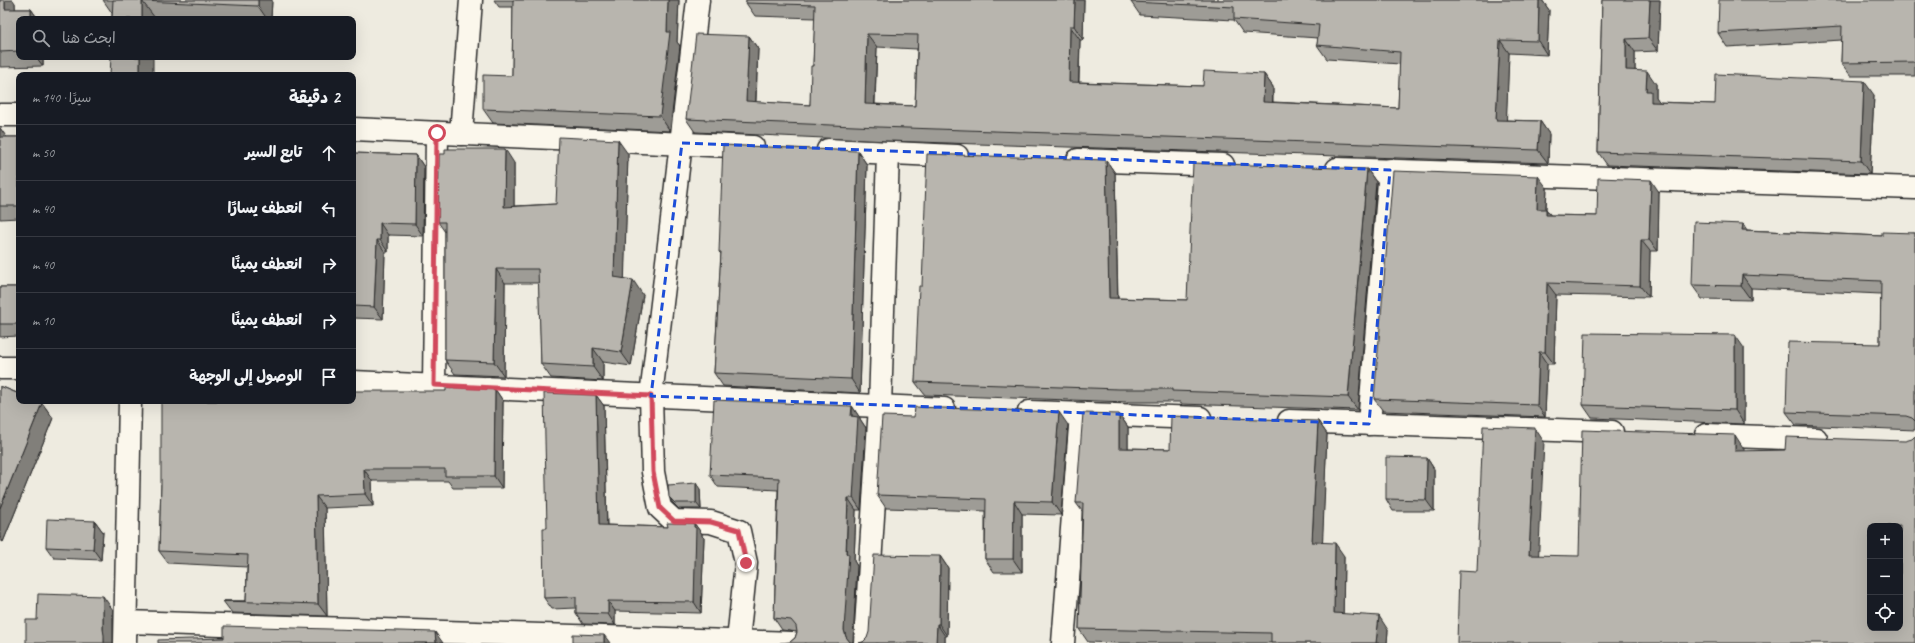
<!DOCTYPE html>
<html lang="ar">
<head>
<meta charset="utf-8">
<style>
	body { margin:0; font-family:Caveat,"Playpen Sans Arabic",sans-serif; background:#242831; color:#f1f3f6; direction:rtl }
	.controls { position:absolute; right:12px; bottom:12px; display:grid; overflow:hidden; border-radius:8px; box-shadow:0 4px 16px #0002 }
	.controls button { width:36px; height:36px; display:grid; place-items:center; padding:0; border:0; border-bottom:1px solid #363941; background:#171b24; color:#f1f3f6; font:20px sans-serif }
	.stop { position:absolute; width:12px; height:12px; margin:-9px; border:3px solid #d1495b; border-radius:50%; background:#fff }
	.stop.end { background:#d1495b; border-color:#fff; box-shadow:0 1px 4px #0008 }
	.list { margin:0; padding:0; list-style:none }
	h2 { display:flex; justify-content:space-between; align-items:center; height:52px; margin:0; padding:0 16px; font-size:17px }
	h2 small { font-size:13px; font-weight:400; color:#9ea1a6 }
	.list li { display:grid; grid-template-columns:26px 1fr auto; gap:12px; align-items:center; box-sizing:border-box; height:56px; padding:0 16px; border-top:1px solid #363941 }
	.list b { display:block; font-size:15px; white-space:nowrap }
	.list em { font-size:13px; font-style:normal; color:#9ea1a6 }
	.icon { flex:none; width:22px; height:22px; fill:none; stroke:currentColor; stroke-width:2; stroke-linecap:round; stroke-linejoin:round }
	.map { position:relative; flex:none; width:1915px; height:643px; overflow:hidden; direction:ltr }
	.search { position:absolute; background:#171b24; box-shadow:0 4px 16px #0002; left:16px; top:16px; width:340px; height:44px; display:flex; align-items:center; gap:10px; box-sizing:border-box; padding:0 14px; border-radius:8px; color:#9ea1a6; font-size:15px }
	.panel { position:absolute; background:#171b24; box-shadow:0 4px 16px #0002; left:16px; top:72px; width:340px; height:332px; border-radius:8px; direction:rtl }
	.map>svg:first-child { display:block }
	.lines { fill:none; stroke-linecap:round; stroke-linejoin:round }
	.street-casing { stroke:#2b2b2b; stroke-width:25 }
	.street { stroke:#fbf7ec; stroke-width:22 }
	.wall { fill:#9e9c96; stroke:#2b2b2b; fill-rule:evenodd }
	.shaded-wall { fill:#817f7a; stroke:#2b2b2b }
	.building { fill:#b8b5ae; stroke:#2b2b2b; fill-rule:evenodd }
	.route { stroke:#d1495b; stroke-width:5 }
	.marked { fill:none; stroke:#1d4ed8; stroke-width:3; stroke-dasharray:8 5; stroke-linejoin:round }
</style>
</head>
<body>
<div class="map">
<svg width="1915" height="643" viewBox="0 0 1915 643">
	<rect width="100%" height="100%" fill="#eeebe0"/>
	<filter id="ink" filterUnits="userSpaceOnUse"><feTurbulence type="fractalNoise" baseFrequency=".025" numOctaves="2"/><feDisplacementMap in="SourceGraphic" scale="8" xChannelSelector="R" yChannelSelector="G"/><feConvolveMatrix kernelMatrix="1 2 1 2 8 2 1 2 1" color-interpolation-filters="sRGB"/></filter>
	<g filter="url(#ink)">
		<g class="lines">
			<g class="street-casing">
				<g id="street">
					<path d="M698,0L651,396L653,472L660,508L674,521L711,522L739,531L746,563L738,641"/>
					<path d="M0,115H19"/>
					<path d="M353,129L753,147"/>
					<path d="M461,134L471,0"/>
					<path d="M828,150L957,156"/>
					<path d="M1078,160L1223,165"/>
					<path d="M1337,169L1915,188"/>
					<path d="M0,368H19"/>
					<path d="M353,382L944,409"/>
					<path d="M434,385L437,133"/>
					<path d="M1029,412L1200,418"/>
					<path d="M1289,421L1612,432"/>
					<path d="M1369,424L1390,170"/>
					<path d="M1706,435L1816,439"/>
					<path d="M126,622L793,643"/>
					<path d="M125,643L130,401"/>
					<path d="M865,643L880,406L888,153"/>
					<path d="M1063,643L1081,414"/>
				</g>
			</g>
			<use href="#street" class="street"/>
		</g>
		<g class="wall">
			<path d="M0,0L15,3V9H31L38,19H19V57H43V66L0,67Z"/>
			<path d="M103,0H272L271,19H169L155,18V19H112V13Z"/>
			<path d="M494,0H679L677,42L680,46L670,131L493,123L483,109L512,76L513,7H499Z"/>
			<path d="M746,0H1084L1083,40H1080L1079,82L1203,86L1264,74L1273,87V102L1398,108L1400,64L1327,59L1317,45L1318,38L1243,33L1234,20L1140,15L1131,2V0H1542L1549,10L1547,55L1509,53L1506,120L1540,121L1549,134L1548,163L888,141L695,132L686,119L749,36L758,49L756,102L810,105L813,66L815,18L755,16L746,3ZM877,47L917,49L915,106L875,104Z"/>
			<path d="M1602,0H1660L1658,51L1635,52V71L1656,84V97L1659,102L1715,104L1874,95L1870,174L1607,165L1598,152Z"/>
			<path d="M1915,0V76H1851L1841,63L1842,40L1727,47L1718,33Z"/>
			<path d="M0,128L6,137H19V218L0,219Z"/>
			<path d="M858,151L867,165L860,393L723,386L714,373L721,254L719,252Z"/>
			<path d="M353,153L416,155L424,167L423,236L388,235V252H385L383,319L353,318Z"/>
			<path d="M628,154L624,279L643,295L631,366L603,362V381L551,378L541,364L539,283H505L504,376L455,374L445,360V232L438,222L514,163V206L556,204Z"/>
			<path d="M1106,160L1115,173L1118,298L1187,300L1367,169L1376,182L1358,410L1181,404L1180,402H1128L925,395L915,382L922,286Z"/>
			<path d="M1547,188L1546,209L1550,215L1597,216L1659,192L1658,251H1650L1649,297L1556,295L1554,364H1547L1545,417L1383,411L1374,399Z"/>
			<path d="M1747,230L1882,236L1915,233V430L1796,425L1786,412L1880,344L1881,294L1751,288V300L1702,299L1692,285Z"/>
			<path d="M0,287H19V336L0,337Z"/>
			<path d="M1744,348V424L1592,418L1583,405Z"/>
			<path d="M0,386L42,403L53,418L3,542L0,540Z"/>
			<path d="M495,389L503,401L502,488H453L448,481H372L373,506L325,508L327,616L232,613L223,601H246L247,567L168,563L159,551L161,485L446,391Z"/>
			<path d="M596,395L604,406L607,525L668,527L694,523L702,534V536L704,538L701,613L615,611V625L583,624L576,613V608L552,609L544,598L547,528Z"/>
			<path d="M852,406L860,418V419L866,428L861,510H856L854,561L857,566L853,642H790L795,638L797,632L782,630L774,618L778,490L718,487L710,475Z"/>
			<path d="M1119,414L1128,427V448L1170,449L1318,421L1327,434L1322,542L1344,556L1343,614L1388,630L1387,643H1115L1088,642L1079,629L1082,511L1076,503Z"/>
			<path d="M1068,425L1061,515L1022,514V572H994L985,559V511L886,508L877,495Z"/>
			<path d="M1427,458L1434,469V511H1393L1386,499Z"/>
			<path d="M700,489L701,509H679L673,503L669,497Z"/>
			<path d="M95,521L103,532L101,560L54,558L46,547Z"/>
			<path d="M940,556L948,568L947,636H945V643H859L863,642L867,638Z"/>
		</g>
		<g class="shaded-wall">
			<path d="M5,0H13L15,3L16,25L5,9Z"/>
			<path d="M258,0H272L271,19H267L258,6Z"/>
			<path d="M668,0H679L677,42L680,46L670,131L660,116L667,32Z"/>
			<path d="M1075,0H1084L1083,40L1074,26Z"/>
			<path d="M1539,0H1542L1549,10L1547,55L1538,41Z"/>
			<path d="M1650,0H1660L1658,51L1648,38Z"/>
			<path d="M142,1L155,18V19H142Z"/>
			<path d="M31,9L38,19H31Z"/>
			<path d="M1070,26L1080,40L1078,95L1069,82Z"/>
			<path d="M867,34L877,47L874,117L865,104Z"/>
			<path d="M749,36L758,49L755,115L746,101Z"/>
			<path d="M1626,39L1635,52V83L1626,70Z"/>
			<path d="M1500,40L1509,53L1506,133L1496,120Z"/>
			<path d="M36,57H43V66Z"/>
			<rect x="140" y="57" width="13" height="18"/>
			<path d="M1647,71L1656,84V97L1661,104L1651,102L1646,91Z"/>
			<path d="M1264,74L1273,87L1272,115L1263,102Z"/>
			<path d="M1864,81L1874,95L1870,174L1861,161Z"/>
			<path d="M1540,121L1549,134L1548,163L1538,150Z"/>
			<path d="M0,128L8,139H0Z"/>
			<path d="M618,140L628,154L624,291L614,277Z"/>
			<path d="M505,149L514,163V221L504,207Z"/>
			<path d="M858,151L867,165L860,393L851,379Z"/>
			<path d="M416,155L424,167L423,236L415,224Z"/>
			<path d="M1106,160L1115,173L1118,311L1109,298Z"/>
			<path d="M1367,169L1376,182L1358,410L1348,397Z"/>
			<path d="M1538,176L1547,188L1545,221L1537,209Z"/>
			<path d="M1651,180L1659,192L1658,251L1649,240Z"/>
			<path d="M1546,209L1555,221L1546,215Z"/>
			<path d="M380,223L388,235V252L380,240Z"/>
			<path d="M1743,224L1752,237L1742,230Z"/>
			<path d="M377,240L385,252L383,319L374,307Z"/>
			<path d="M1641,240L1650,251L1649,297L1640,286Z"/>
			<path d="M496,269L505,283L504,376L494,362Z"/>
			<path d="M1742,275L1751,288V300L1741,286Z"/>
			<path d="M633,280L643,295L631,366L621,352Z"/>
			<path d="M1547,283L1556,295L1554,364L1545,352Z"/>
			<path d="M1735,335L1744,348V424L1735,410Z"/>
			<path d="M593,348L603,362V381L593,367Z"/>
			<path d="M1539,352L1547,364L1545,417L1537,405Z"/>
			<path d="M495,389L503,401L502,488L494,476Z"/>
			<path d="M596,395L604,406L607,535L599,525Z"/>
			<path d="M42,403L53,418L3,542L0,537V508Z"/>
			<path d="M852,406L860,418V419L866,428L861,510L853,498Z"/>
			<path d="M1059,412L1068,425L1061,515L1052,502Z"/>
			<path d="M1119,414L1128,427V461L1119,448Z"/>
			<path d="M1318,421L1327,434L1322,556L1312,542Z"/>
			<path d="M1535,428L1544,442L1538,568L1529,555Z"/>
			<path d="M1735,435L1744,449V465L1735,451Z"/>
			<path d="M1427,458L1434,469V511L1426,500Z"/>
			<path d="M364,469L372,481L373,506L365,494Z"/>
			<path d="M696,483L700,489L701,509L696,503Z"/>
			<path d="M316,496L325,508L327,616L318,604Z"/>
			<path d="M848,498L856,510L854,561L857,566L853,642L850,643L846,637L844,630Z"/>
			<path d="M1014,501L1022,514V572L1013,559Z"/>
			<path d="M95,521L103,532L101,560L93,549Z"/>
			<path d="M694,523L702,534V536L704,538L701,613L694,602Z"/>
			<path d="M1335,543L1344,556L1343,626L1334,613Z"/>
			<path d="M940,556L948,568L947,636L939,624Z"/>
			<path d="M103,596L113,610V643H104L103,629Z"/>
			<path d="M608,601L615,611V625L608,614Z"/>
			<path d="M1379,616L1388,630L1387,643H1376Z"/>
			<path d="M937,624L945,636V643H936Z"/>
			<path d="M435,632L443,643H436Z"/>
			<path d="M604,635L610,643H604Z"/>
		</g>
		<g class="building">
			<path d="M0,0H5V9H31V19H19V51L0,52Z"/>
			<path d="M113,0H258V6L142,1V19H112Z"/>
			<path d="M513,0H668L667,32H670L660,116L483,109V75L512,76Z"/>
			<path d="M746,0H1075L1074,26H1070L1069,82L1203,86L1204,71L1264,74L1263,102L1398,108L1400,52L1317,45L1319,25L1234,19V7L1131,2V0H1539L1538,41L1500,40L1496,120L1540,121L1538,150L879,127L686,119L696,34L749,36L746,101L810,105L811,66H813L815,5L746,3ZM867,34L918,35L915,106L865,104Z"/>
			<path d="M1602,0H1650L1648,38L1626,39V70L1647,71L1646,91H1651V102L1715,104L1716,74L1864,81L1861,161L1598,152Z"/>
			<path d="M1719,0H1915V62L1841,63L1842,26L1718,33Z"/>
			<path d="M111,57H140V75H110Z"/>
			<rect x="0" y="137" width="19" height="69"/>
			<path d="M559,137L618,140L614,277L633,280L621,352L593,348V367L541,364L538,269H496L494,362L445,360V222H438L439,154H445V149H505L504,207L556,204Z"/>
			<path d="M723,145L858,151L851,379L714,373L721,252H719Z"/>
			<path d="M353,153L416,155L415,224L380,223V240H377L374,307L353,306Z"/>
			<path d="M927,154L1106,160L1109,298L1187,300L1193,163L1367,169L1348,397L1172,391V389H1119L915,382L919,286H922Z"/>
			<path d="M1393,171L1538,176L1537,209H1546V215L1597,216L1598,178L1651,180L1649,240H1641L1640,286L1547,283L1545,352H1539L1537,405L1374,399Z"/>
			<path d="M1694,222L1743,224L1742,230L1882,236V232L1915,233V421L1912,418L1906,416L1786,412L1788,342L1880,344L1881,281L1742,275L1741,286L1692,285Z"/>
			<rect x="0" y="287" width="19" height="37"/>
			<path d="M1585,333L1735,335V410L1583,405Z"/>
			<path d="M0,386L19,394V401H37L42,403L0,508Z"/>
			<path d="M446,387L495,389L494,476H445V469H364L365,494L316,496L318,604L223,601H246L248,555L159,551L161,485V401H353V391H446Z"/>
			<path d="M544,393L596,395L599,525L668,527L667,523H694V527L696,528L694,602L608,601V614L576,613V597L544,598L543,528H547Z"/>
			<path d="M714,400L852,406L851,416L858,417L853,498H848L846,554H849L844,630L846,637L850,642L854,643H780L790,642L795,638L797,632L796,626L791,620L774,618L779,478L710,475Z"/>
			<path d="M915,407L1059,412L1052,502L1014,501L1013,559H985L986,499L877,495L882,416L914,417Z"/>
			<path d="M1083,413L1119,414V448L1170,449L1171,416L1318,421L1312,542L1335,543L1334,613L1379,616L1376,643H1271V633L1079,629L1083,503H1076Z"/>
			<path d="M1483,426L1535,428L1529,555L1579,556L1582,430L1735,435V451L1785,450L1786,437L1905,441L1912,439L1915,436V643H1457L1459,571L1477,572ZM1870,526H1900V628H1870Z"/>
			<path d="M1386,457L1427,458L1426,500L1386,499Z"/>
			<path d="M696,483V503H675L669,497L668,485Z"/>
			<path d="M47,519L95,521L93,549L46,547Z"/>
			<path d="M874,555L940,556L939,624H937L936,643H859L863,642L867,638L869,632Z"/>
			<path d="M38,594L103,596V629L104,635V643H26V620H37Z"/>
			<path d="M224,626L435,632L436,643H158V640L224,638Z"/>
			<path d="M573,634L604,635V643H573Z"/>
		</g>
	</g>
	<g class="lines" filter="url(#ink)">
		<path class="route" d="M437,133L434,385L651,396L653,472L660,508L674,521L711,522L739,530L746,563"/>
	</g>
	<path class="marked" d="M682,143L1390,170L1369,424L651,396Z"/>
</svg>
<div class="controls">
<button>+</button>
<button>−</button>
<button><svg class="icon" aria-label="locate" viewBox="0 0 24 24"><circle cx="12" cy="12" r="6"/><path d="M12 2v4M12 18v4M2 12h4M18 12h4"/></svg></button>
</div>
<div class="stop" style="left:437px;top:133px"></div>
<div class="stop end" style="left:746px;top:563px"></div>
<div class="search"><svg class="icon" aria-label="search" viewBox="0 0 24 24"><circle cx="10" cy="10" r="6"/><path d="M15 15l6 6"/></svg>ابحث هنا</div>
<section class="panel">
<h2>2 دقيقة<small>سيرًا · 140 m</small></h2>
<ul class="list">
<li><svg class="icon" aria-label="ahead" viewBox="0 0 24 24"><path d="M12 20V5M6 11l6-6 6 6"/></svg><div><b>تابع السير</b></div><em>50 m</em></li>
<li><svg class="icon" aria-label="left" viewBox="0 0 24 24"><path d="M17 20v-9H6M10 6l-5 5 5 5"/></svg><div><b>انعطف يسارًا</b></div><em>40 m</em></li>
<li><svg class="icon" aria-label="right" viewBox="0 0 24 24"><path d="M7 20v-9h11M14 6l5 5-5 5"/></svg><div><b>انعطف يمينًا</b></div><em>40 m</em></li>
<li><svg class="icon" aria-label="right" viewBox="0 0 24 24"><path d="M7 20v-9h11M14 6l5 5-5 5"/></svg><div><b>انعطف يمينًا</b></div><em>10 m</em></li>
<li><svg class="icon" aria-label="arrive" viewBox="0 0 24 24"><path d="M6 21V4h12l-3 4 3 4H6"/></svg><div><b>الوصول إلى الوجهة</b></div></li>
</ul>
</section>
</div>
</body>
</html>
